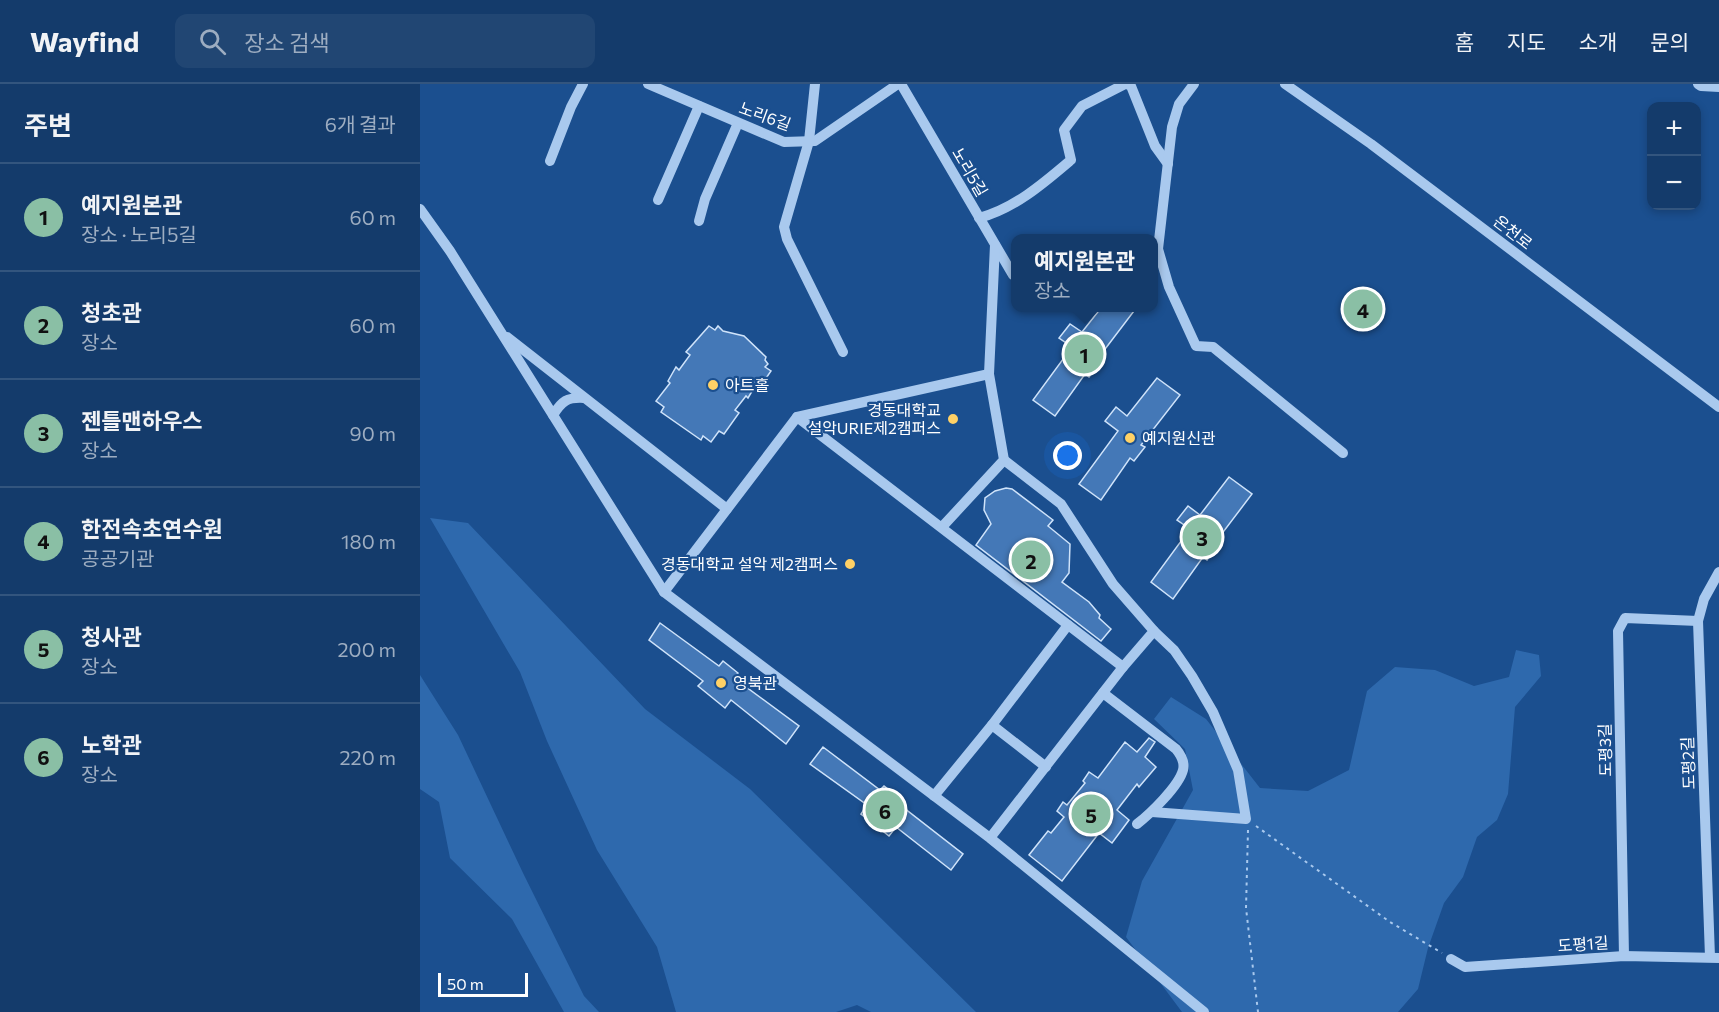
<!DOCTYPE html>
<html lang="ko">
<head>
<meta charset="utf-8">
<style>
	body { margin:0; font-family:Commissioner,"Noto Sans KR",sans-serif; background:#214673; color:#f1f3f6 }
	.controls { position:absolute; right:18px; top:18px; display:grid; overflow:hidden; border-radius:12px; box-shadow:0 3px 9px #0003 }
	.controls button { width:54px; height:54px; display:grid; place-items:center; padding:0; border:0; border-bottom:2px solid #33557e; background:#143b6b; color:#f1f3f6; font:30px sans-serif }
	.scale { position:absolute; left:18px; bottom:15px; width:90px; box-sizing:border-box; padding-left:6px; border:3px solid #fff; border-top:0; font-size:16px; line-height:21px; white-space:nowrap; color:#fff; -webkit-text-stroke:4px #1b4f8f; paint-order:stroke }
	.you { position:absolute; left:648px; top:372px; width:21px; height:21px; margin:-15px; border:4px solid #fff; border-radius:50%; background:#1a73e8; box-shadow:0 0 0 9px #1a73e833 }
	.badge { display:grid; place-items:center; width:39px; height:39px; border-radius:50%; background:#8abfa5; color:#111; font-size:20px; font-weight:700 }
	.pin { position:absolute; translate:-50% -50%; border:3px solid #fff; box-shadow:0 2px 6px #0006 }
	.popup { position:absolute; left:591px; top:150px; width:147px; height:78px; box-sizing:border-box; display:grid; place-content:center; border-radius:12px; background:#143b6b; filter:drop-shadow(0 2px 4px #0005); font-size:20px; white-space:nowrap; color:#9dadc1 }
	.popup b { font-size:22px; color:#f1f3f6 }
	.popup::after { content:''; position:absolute; left:50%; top:100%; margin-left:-12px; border:12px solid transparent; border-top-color:#143b6b }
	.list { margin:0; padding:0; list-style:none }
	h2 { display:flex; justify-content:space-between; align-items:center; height:78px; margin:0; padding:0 24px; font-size:26px }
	h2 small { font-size:20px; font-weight:400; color:#9dadc1 }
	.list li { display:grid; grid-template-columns:39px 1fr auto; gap:18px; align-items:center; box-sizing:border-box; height:108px; padding:0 24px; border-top:2px solid #33557e }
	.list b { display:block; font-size:22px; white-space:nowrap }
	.list p { margin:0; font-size:20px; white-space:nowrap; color:#9dadc1 }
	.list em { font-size:20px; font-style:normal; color:#9dadc1 }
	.icon { flex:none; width:33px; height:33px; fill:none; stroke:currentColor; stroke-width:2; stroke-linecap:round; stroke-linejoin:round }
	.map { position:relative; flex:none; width:1299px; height:928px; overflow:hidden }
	header { display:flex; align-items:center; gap:36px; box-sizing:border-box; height:84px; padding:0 30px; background:#143b6b; border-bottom:2px solid #33557e }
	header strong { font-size:28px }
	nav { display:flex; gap:33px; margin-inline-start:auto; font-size:21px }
	.search { width:420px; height:54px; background:#214673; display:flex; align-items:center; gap:15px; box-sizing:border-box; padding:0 21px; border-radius:12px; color:#9dadc1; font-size:22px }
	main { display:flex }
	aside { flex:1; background:#143b6b }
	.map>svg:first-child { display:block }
	.green { fill:#2e69ad }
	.building { fill:#4478b7; stroke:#cfe3fa; stroke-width:1.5 }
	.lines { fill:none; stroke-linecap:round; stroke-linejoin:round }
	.path { stroke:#a9c9ee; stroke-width:2; stroke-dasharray:3 4.5; stroke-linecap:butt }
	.minor { stroke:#a9c9ee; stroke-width:10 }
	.poi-dot { fill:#ffd166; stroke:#1b4f8f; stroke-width:2 }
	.labels { text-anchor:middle; stroke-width:4.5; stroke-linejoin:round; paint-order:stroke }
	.street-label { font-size:16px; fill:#fff; stroke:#1b4f8f }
	.poi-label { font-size:16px; fill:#fff; stroke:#1b4f8f; text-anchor:start }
</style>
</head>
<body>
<header>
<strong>Wayfind</strong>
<div class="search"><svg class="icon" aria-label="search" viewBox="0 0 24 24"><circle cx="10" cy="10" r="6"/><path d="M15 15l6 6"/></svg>장소 검색</div>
<nav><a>홈</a><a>지도</a><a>소개</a><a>문의</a></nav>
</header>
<main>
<aside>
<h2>주변<small>6개 결과</small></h2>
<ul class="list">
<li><span class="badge">1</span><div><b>예지원본관</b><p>장소 · 노리5길</p></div><em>60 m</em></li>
<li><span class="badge">2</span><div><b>청초관</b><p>장소</p></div><em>60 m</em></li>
<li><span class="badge">3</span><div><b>젠틀맨하우스</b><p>장소</p></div><em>90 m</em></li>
<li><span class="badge">4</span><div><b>한전속초연수원</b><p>공공기관</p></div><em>180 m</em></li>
<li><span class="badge">5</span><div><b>청사관</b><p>장소</p></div><em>200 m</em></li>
<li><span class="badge">6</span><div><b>노학관</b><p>장소</p></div><em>220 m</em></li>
</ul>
</aside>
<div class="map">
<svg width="1299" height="928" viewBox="0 0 1299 928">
	<rect width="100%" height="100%" fill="#1b4f8f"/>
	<g class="green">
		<path d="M10,434L48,439L225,625L330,705L556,928H451L437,921L416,928H256L237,863L177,766L127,657L100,588Z"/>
		<path d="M1096,566L1119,571L1121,592L1095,623L1088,710L1077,736L1057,753L1043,793L1024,819L1008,864L998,905L978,928H762L706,853L722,797L773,706L765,665L734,635L751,613L786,635L840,704L888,707L929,686L947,607L975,583L1015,586L1054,602L1089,593Z"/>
		<path d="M0,591L38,651L103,789L164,912L179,928H144L92,835L30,774L19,718L0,705Z"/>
	</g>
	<g class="building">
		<path d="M681,224H709L714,227L676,277L679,280L669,293L665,290L635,332L613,316L652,263L639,254L650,240L662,248Z"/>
		<path d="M289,242L295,246L298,242L303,247L324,252L346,273L345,276L348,280L345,283L351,287L342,300L338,297L328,314L326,312L315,326L319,329L304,350L299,347L291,358L283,352L281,356L241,328L244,323L236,317L250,299L248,297L256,283L259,286L270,271L266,268Z"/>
		<path d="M737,294L760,311L721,361L725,363L714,377L710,374L681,416L659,400L698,347L685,337L696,323L707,332Z"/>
		<path d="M809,393L832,410L794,460L797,462L787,476L783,473L753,515L731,498L770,445L757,436L768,422L780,431Z"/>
		<path d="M586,404L592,405L633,436L628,442L650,460L649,489L642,498L669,518L680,531L679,534L691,545L681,557L556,461L571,440L564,426L565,414L575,407Z"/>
		<path d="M240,539L299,582L303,577L318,589L314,594L379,642L366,660L311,616L305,624L278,602L283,597L229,556Z"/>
		<path d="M729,654L735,658L725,673L736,683L719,703L717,700L697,726L709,736L692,759L679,749L642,797L609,771L628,747L631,749L644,733L637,727L643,718L647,721L665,699L663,697L669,688L678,694L705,658L717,668Z"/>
		<path d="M403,663L460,706L464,702L482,716L479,720L543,770L531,786L476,743L469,752L441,730L447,721L390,680Z"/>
	</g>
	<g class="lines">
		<g class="path">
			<path d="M836,742L970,838L1022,869"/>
			<path d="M828,746L826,824L838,928"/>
		</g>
		<g class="minor">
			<path d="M228,0L364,58L395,57L478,0"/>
			<path d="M395,0L389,57L364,143L367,155L423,268"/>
			<path d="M481,0L593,191"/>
			<path d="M707,0L711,2L735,62L748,80"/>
			<path d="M774,0L759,20L752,43L738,165L749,203L776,262L793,263L923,369"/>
			<path d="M865,0L951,60L1299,323"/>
			<path d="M1278,0L1281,2L1299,3"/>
			<path d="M130,77L151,23L163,0"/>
			<path d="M238,116L279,22"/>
			<path d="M0,125L30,167L244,508"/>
			<path d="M559,134C594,125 624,99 651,76L644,46L662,22L705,0"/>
			<path d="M279,137L285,115L318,39"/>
			<path d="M87,253L307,425"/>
			<path d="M133,331C142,317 147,313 164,314"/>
			<path d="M377,333L569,290"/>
			<path d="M584,376L641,420L693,500L734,547L703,583"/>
			<path d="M522,443L584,376L569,290L575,161"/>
			<path d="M683,609L756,665C761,671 765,678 763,686C759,702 730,730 717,740"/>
			<path d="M572,641L626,683"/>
			<path d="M514,712L572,641L648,541"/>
			<path d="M732,728L826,735L818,686L793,628L772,592L754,566L734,547"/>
			<path d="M570,754L703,583L377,333L244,508L570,754L784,928"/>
			<path d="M1204,872L1198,547L1205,534L1278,537"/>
			<path d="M1290,873L1278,537L1284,515L1299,488"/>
			<path d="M1031,875L1045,883L1204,872L1299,874"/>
		</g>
	</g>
	<g class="poi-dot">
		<circle cx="293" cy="301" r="6"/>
		<circle cx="533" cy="335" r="6"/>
		<circle cx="710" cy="354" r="6"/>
		<circle cx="430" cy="480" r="6"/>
		<circle cx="301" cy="599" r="6"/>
	</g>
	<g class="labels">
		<g class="street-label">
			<text transform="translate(345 32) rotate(20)" y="6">노리6길</text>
			<text transform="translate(550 88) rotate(60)" y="6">노리5길</text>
			<text transform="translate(1093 148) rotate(38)" y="6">온천로</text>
			<text transform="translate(1185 666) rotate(-91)" y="6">도평3길</text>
			<text transform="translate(1268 679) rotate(-92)" y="6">도평2길</text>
			<text transform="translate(1163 860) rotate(-4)" y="6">도평1길</text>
		</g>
		<g class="poi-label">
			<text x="305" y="307">아트홀</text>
			<text x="521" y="332" text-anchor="end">경동대학교<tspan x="521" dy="18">설악URIE제2캠퍼스</tspan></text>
			<text x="722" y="360">예지원신관</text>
			<text x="418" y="486" text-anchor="end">경동대학교 설악 제2캠퍼스</text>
			<text x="313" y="605">영북관</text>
		</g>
	</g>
</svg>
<div class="controls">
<button>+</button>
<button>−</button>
</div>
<div class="scale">50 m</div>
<div class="you"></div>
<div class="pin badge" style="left:664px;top:270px">1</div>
<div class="popup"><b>예지원본관</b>장소</div>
<div class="pin badge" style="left:611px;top:476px">2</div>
<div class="pin badge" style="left:782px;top:453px">3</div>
<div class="pin badge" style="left:943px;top:225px">4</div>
<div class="pin badge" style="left:671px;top:730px">5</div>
<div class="pin badge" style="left:465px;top:726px">6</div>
</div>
</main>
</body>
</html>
